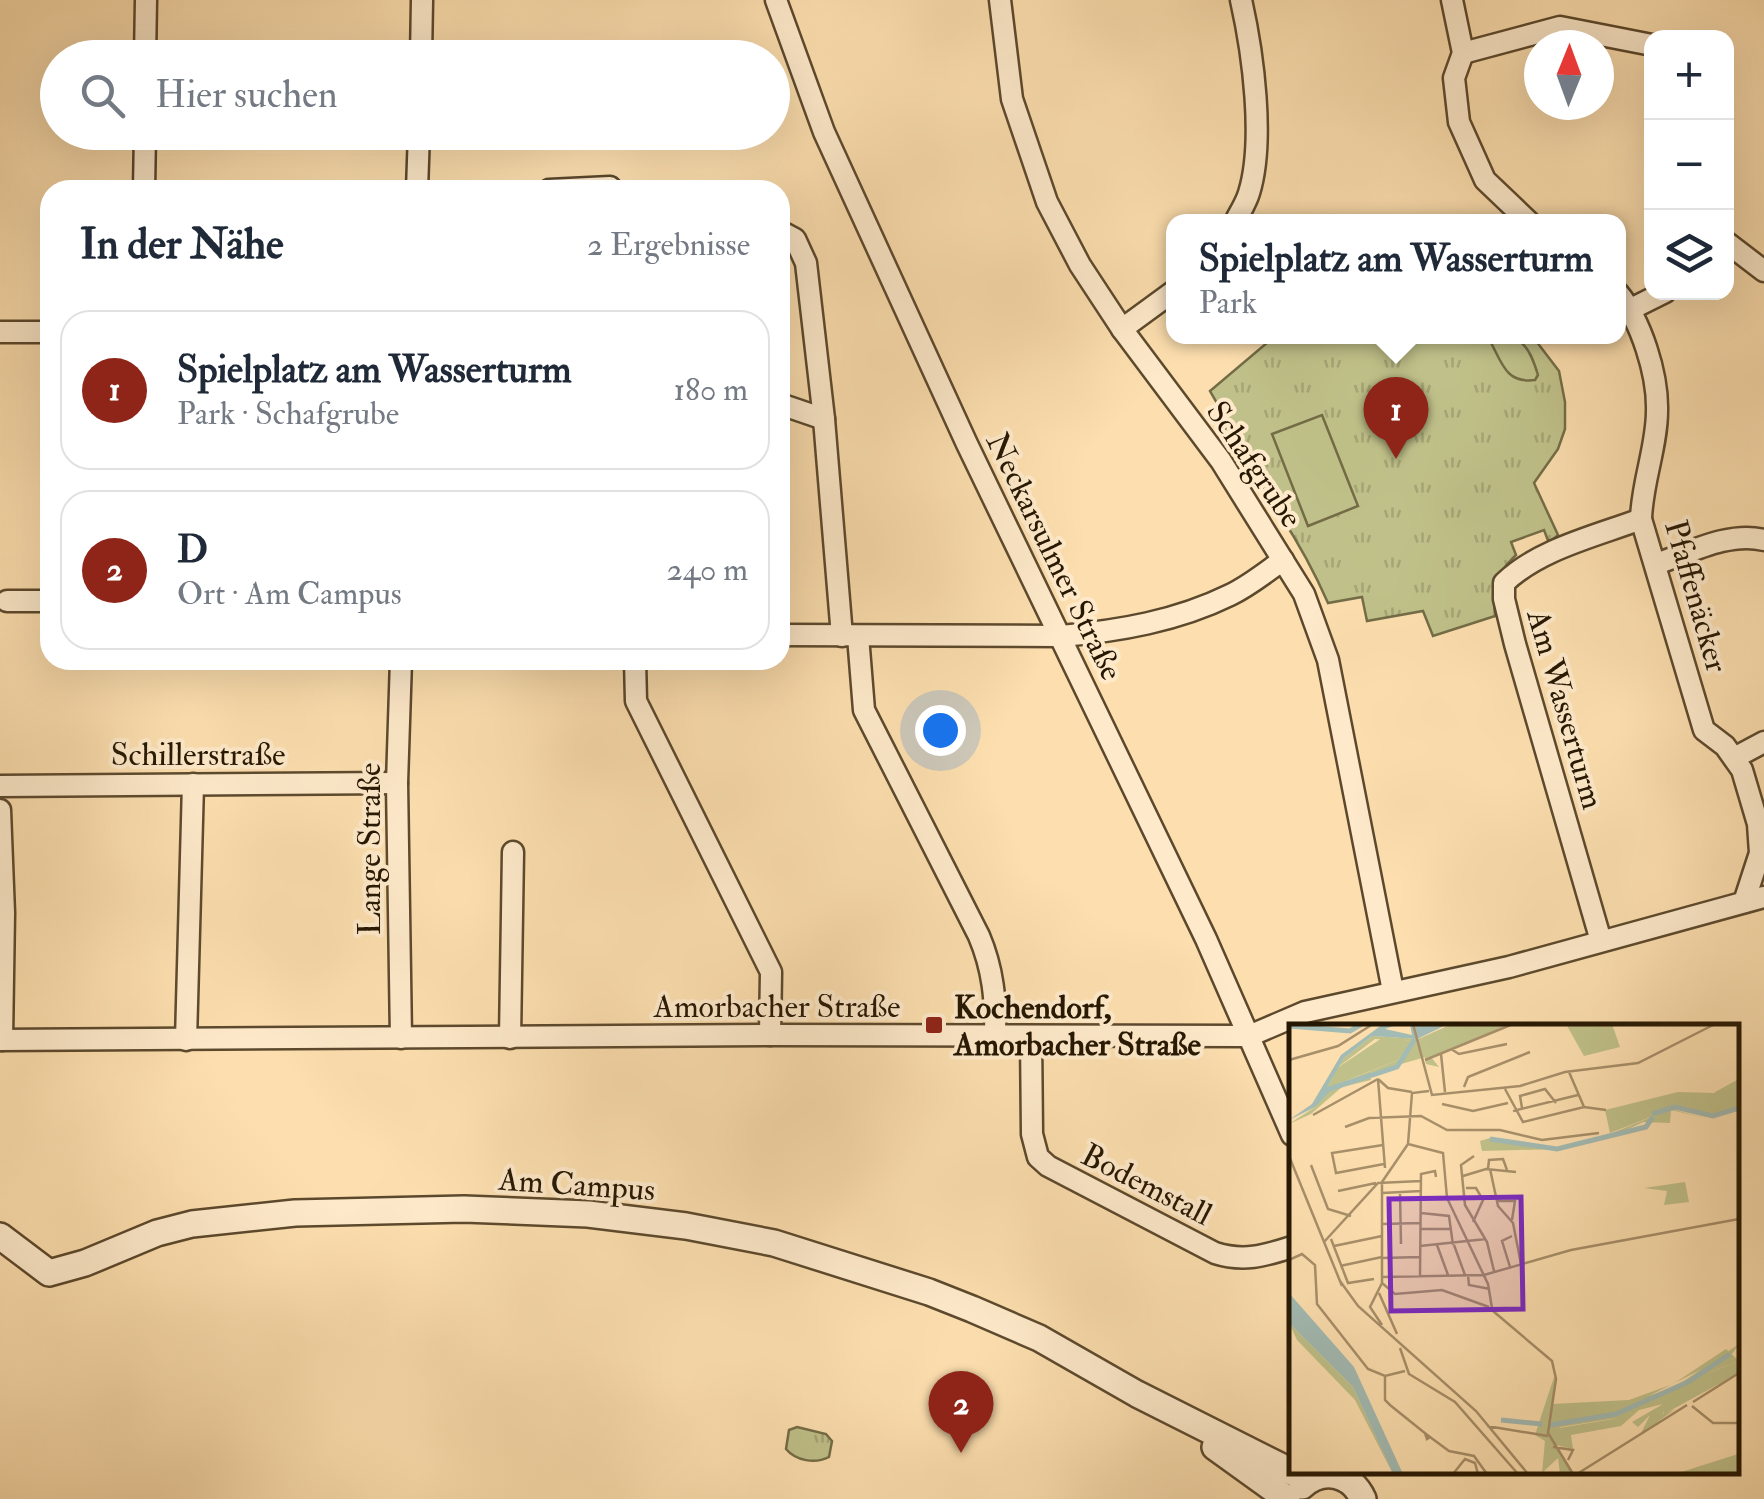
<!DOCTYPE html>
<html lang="de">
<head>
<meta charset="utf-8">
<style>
	body { margin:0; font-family:"IM FELL Double Pica",serif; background:#f6f6f7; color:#1f2937 }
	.controls { position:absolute; right:30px; top:30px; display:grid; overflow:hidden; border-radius:20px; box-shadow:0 10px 40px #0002 }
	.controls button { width:90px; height:90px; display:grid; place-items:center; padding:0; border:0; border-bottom:2px solid #e0e1e3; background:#fff; color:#1f2937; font:50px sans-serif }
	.compass { position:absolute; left:1524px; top:30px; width:90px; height:90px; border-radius:50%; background:#fff; box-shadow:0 10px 40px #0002; rotate:1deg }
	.you { position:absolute; left:940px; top:730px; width:35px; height:35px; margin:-25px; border:8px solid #fff; border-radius:50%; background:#1a73e8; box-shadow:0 0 0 15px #1a73e833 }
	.badge { display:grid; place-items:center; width:65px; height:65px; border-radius:50%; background:#8f2418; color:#fff; font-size:32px; font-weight:700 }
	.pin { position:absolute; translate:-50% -82px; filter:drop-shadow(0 2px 5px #0008) }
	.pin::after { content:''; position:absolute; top:52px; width:35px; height:30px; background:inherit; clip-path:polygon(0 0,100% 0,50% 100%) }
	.popup { position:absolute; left:1166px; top:214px; width:460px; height:130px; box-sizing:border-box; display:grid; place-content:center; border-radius:20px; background:#fff; filter:drop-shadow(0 2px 8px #0005); font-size:32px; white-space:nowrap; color:#747a83 }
	.popup b { font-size:38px; color:#1f2937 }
	.popup::after { content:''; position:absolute; left:50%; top:100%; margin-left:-20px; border:20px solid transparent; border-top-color:#fff }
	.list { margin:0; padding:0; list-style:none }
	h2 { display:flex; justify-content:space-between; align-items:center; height:130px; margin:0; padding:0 40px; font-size:42px }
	h2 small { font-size:32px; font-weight:400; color:#747a83 }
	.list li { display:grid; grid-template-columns:65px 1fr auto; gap:30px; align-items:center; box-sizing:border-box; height:160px; margin:0 20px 20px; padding:0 20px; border:2px solid #e0e1e3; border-radius:30px }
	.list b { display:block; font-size:38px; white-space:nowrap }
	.list p { margin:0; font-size:32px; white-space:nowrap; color:#747a83 }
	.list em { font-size:32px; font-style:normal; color:#747a83 }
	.icon { flex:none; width:55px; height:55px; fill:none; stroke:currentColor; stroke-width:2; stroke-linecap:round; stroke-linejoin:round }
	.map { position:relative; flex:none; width:1764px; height:1499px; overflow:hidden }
	.search { position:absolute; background:#fff; box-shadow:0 10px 40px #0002; left:40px; top:40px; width:750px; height:110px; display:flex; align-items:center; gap:25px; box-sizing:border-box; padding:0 35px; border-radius:55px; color:#747a83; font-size:38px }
	.panel { position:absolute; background:#fff; box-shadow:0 10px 40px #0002; left:40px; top:180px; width:750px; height:490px; border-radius:30px }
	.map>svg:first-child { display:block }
	.grass { fill:url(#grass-tufts); stroke:#736c46; stroke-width:2.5 }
	.garden { fill:#c0c18a; stroke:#736c46; stroke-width:2.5 }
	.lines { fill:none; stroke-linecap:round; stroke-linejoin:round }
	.minor-casing { stroke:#5c492d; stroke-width:25 }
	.tertiary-casing { stroke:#5c492d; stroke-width:30 }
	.minor { stroke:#feeacb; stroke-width:20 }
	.tertiary { stroke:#feeacb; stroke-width:25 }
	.poi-dot { fill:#8f2418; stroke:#feeacb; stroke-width:4 }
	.labels { text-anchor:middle; stroke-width:8; stroke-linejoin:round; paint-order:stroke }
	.street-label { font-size:32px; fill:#261702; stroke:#feeacb }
	.poi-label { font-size:32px; font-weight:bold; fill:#261702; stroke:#feeacb; text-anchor:start }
	.inset-river { fill:none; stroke:#a2bbb4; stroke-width:5 }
	.inset-road { fill:none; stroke:#a78f6a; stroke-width:2.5 }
	.view { fill:#7b2cbf; fill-opacity:0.15; stroke:#7b2cbf; stroke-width:5 }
	.inset-edge { fill:none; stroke:#261702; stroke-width:5 }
</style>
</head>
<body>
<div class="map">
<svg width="1764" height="1499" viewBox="0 0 1764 1499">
	<defs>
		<pattern id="grass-tufts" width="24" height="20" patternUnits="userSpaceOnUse" patternTransform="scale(2.5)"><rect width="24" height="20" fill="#c0c18a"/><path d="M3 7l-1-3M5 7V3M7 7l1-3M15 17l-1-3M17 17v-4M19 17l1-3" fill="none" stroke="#a5a575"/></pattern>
	</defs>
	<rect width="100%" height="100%" fill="#fddfaf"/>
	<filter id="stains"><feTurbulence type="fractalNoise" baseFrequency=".002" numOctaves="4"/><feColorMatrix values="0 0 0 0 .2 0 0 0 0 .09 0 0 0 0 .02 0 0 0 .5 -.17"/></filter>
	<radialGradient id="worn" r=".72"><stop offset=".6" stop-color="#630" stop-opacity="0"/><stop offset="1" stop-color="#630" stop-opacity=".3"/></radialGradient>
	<g class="grass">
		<path d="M1274,337H1533L1559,371L1565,402V429L1558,449L1534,483L1558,535L1549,543L1544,530L1511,542L1516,555C1493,577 1493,586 1495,616L1433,636L1423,611L1367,621L1362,597L1328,603C1300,539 1264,488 1221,434L1229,424L1210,391Z"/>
		<path d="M797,1427L826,1434L832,1441L829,1457C815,1464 796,1461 786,1449L789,1430Z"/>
	</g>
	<g class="garden">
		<path d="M1490,336C1522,336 1528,343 1538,375L1535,380C1505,384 1502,362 1489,339Z"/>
		<path d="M1322,415L1358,506L1308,526L1272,434Z"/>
	</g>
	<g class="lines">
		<g class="minor-casing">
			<g id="minor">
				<path d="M776,0L824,132L967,444L1206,939L1292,1135"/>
				<path d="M1000,0L1012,99L1047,202L1080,265L1122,329L1221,461L1304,594L1328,660L1393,991"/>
				<path d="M1452,0L1463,53L1454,78L1459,122L1485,180L1529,222"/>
				<path d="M1463,53L1560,27L1652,45"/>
				<path d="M145,58L146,0"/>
				<path d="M421,58L422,0"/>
				<path d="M144,190L145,132"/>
				<path d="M417,190L419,132"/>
				<path d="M549,190L610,187L613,190"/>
				<path d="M1235,222C1240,212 1246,203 1249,193C1265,141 1253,53 1241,0"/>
				<path d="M780,231L795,239L806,263L824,419L842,636"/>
				<path d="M1726,242L1764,271"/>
				<path d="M1618,293C1641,321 1658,374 1657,411C1657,447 1642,482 1641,519L1704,730L1725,746L1742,770L1758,824L1760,853L1744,902"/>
				<path d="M1631,309L1665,292"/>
				<path d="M1122,329L1174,291"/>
				<path d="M0,332H50"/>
				<path d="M780,404L824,419"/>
				<path d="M1656,564C1689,553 1729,531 1764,540"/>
				<path d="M7,601H50"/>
				<path d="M780,635L1061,636C1119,631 1177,621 1230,595C1249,586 1266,572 1283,560"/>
				<path d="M858,636L864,710L979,936C993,969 996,1000 995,1035"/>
				<path d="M635,660L636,701L771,972L770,1035"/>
				<path d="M1734,758L1764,742"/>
				<path d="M0,786L397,783"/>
				<path d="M0,810L4,913L2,1040"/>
				<path d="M1601,941L1515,644L1504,599V583C1539,549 1596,536 1641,519"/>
				<path d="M1031,1036L1032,1134L1038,1157L1048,1166L1215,1253C1243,1262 1264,1256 1292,1247"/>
				<path d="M401,1038L397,783L401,660"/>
				<path d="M510,1038L513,852"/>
				<path d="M0,1040L770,1035L1249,1036L1305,1012L1509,967L1764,897"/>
				<path d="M186,1040L193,784"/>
			</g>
		</g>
		<g class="tertiary-casing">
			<g id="tertiary">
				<path d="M0,1236L49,1273L85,1263L157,1233L192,1224L295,1213L464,1209L588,1214L686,1226L774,1243L929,1292L972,1309L1039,1338L1137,1394L1296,1474L1315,1476"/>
				<path d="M1215,1447L1287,1499"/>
				<path d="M1302,1486C1323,1467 1351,1473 1363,1499"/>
			</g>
		</g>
		<use href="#minor" class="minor"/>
		<use href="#tertiary" class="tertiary"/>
	</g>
	<rect class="poi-dot" x="924" y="1015" width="20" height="20" rx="5"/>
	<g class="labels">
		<g class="street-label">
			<text transform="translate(1255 464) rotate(56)" y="11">Schafgrube</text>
			<text transform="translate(1055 556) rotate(64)" y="11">Neckarsulmer Straße</text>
			<text transform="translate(1697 596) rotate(74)" y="11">Pfaffenäcker</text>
			<text transform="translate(1566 709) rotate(74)" y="11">Am Wasserturm</text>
			<text x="198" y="765">Schillerstraße</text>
			<text transform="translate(369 849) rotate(-90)" y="11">Lange Straße</text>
			<text x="777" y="1017">Amorbacher Straße</text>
			<text transform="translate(577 1184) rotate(4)" y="11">Am Campus</text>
			<text transform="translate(1147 1184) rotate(27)" y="11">Bodemstall</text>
		</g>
		<g class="poi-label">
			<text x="954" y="1018">Kochendorf,<tspan x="954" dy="37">Amorbacher Straße</tspan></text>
		</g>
	</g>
	<g transform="translate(1289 1024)">
		<rect width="450" height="450" fill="#fddfaf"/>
		<path d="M163,0H221L142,33L150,43L137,40L132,14ZM93,14L124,17L109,36L39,64L48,44ZM450,55V86L444,88L416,94L382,86L381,99L354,98L335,107L321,110L382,85L416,94L434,90L426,68ZM201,114L256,124L271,125L193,127L191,117ZM396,158L400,178L375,181L378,167L355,164ZM0,299L64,363L104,450L66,376L8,316ZM437,325L450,337L419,349L436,339L433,335L342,381L278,398L270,404L324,395L371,372L376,382L374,390L386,385L351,411L361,391L349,403L343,398L374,380L350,386L332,402L282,411L284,425L267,421L285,450H271L269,434L253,449L256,417L246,411L267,347L263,380L340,376L384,360Z" fill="#c0c18a"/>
		<path d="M163,0L132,14L140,32L81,49L82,56L53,63L22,90L0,100L26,83L55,34L83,12L129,15ZM86,15L123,17L109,36L40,64L48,44ZM450,320L436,340L419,349L450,337V349L375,390L371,372L328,394L265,404L386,363ZM450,430V450H386L446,431Z" fill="#c0c18a" fill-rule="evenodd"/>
		<path d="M277,0H323L331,23L295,32Z" fill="#c0c18a"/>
		<path d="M389,68L427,69L435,91L382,85L321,109L316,86Z" fill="#c0c18a"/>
		<path d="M94,0H110L96,5L123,11L121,0H159L128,15L83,12L55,34L38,63L43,65L26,83L0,96L23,80L52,31ZM0,269L65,343L114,450H104L64,363L0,299Z" fill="#a2bbb4"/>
		<path class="inset-river" d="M0,2L61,7L73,0M37,66L108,43L126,15M363,90L386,83L424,92L450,84M201,115L268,125L357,103L364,93M212,396L253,400M261,401L327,390L399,358L441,330"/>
		<path class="inset-road" d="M124,0L143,71L231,62L276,48L349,39L426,0M162,25L170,30L218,20M152,30L156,68M0,36L49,22L84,0M136,36L224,0M280,48L295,83M89,55L96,144M89,55L99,64L123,68M175,63L179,53L241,28M216,65L234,98L295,83L317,86M153,80L184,87L219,79M233,84L231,72L256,65L267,79M224,87L289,71M24,91L89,55M56,103L80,94L132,92L158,106H211L253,116L310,109M119,120L154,129L158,174L199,260L203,284M94,121L43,129L47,149L95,140M0,132L53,262M185,132L172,141L176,181L198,218L205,247M22,141L39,185L62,192M199,145L200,136L214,135L218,146M201,145L209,182L224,199L232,240M174,152L197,145L227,148M177,164H187L194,176L184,198M49,167L87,159M111,168L112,220M93,169L132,167M209,177H226L223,196M132,189L160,192L164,221M93,200L132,199M131,205H162M42,215L59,259L85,255M35,218L89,159L132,157M148,221L159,251M165,221L176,251M45,222L93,212M131,222L197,215M93,234L131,233M0,236L13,230L26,241L28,280L79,345L96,352L116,347M51,242L93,233M221,243L213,217L223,212M179,251L180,261L201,265M131,252L132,150L146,147L147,153M93,253L195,251L282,226L450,195M51,257L69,282L187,387L239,450M93,259L106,270L153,266L200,283M90,269L108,310M204,287L263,337L267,355L259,409L284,450M93,301L81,283L93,259V158L119,120L123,69L140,67M111,324L120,350L166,378L229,450M96,352V376L101,381L137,410L141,413L138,415L136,409M404,378L450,349M403,382L424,399H450M198,402L259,412M141,413L160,427L185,432L198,450M264,423L284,426L279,436M164,450L176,435L186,439L189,450M288,450L398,381"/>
		<path class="view" d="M232,173L234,285L102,287L100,175Z"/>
		<rect width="450" height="450" class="inset-edge"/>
	</g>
	<rect width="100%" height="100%" filter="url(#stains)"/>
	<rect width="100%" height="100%" fill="url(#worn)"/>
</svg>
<div class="controls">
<button>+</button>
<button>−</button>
<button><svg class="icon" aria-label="layers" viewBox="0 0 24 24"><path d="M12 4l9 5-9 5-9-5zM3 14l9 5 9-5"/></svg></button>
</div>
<svg class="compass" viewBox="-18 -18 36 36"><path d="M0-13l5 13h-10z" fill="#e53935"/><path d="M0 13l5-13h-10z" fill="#747a83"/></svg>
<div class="you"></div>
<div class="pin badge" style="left:1396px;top:459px">1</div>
<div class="popup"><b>Spielplatz am Wasserturm</b>Park</div>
<div class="pin badge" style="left:961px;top:1453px">2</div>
<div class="search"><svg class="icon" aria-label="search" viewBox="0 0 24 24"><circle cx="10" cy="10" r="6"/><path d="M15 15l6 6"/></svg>Hier suchen</div>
<section class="panel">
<h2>In der Nähe<small>2 Ergebnisse</small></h2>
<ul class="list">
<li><span class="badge">1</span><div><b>Spielplatz am Wasserturm</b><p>Park · Schafgrube</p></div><em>180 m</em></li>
<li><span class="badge">2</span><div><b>D</b><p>Ort · Am Campus</p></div><em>240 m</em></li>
</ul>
</section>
</div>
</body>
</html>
